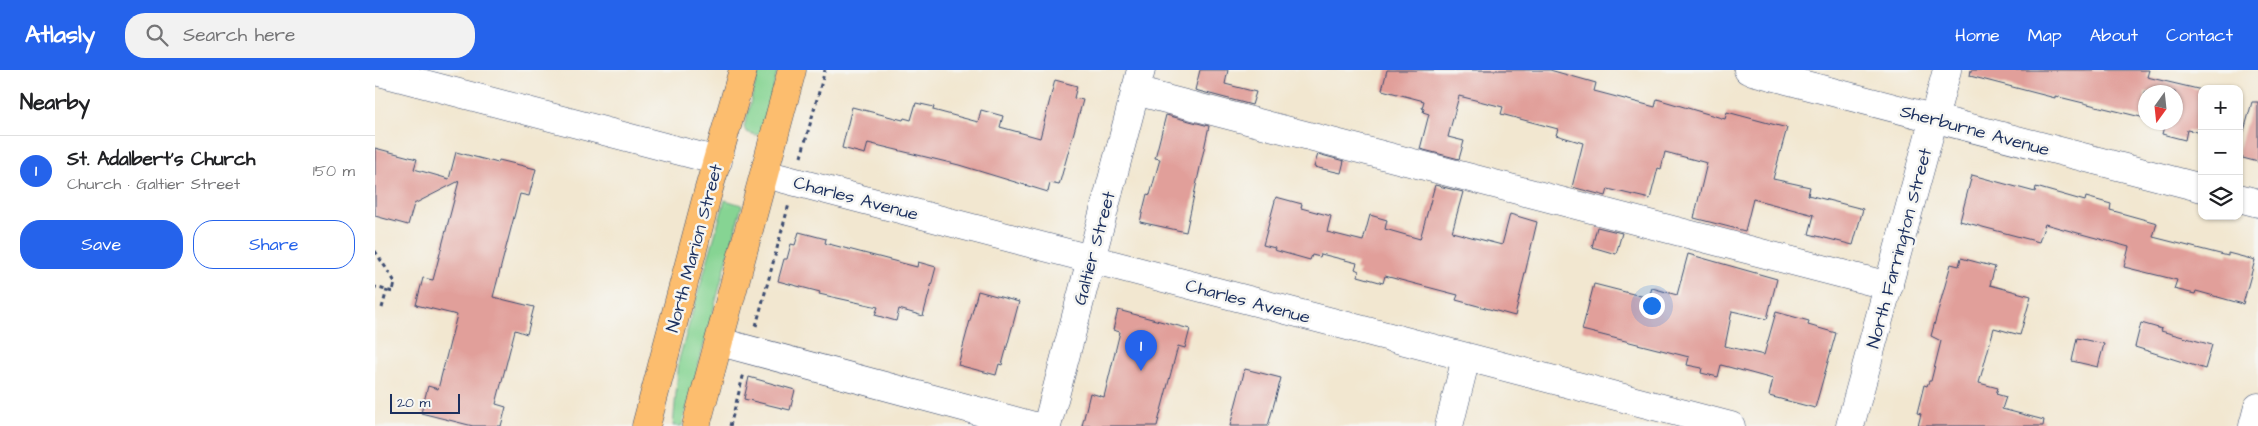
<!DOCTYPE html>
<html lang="en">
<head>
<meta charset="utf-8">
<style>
	body { margin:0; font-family:"Architects Daughter",sans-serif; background:#f2f2f2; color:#202124 }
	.controls { position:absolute; right:15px; top:15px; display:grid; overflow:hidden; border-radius:10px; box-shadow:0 1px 4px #0004 }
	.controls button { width:45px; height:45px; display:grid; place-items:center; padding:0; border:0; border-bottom:1px solid #e0e0e0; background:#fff; color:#202124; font:25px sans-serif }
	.compass { position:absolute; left:1763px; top:15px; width:45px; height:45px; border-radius:50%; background:#fff; box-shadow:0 1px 4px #0004; rotate:195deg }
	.scale { position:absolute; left:15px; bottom:12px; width:70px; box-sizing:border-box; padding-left:5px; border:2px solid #1b2f5e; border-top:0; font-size:14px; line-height:18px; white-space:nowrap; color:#1b2f5e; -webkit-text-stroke:4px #f6f6f2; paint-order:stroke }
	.you { position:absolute; left:1276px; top:235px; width:18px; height:18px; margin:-12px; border:4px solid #fff; border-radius:50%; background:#1a73e8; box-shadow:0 0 0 8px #1a73e833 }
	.badge { display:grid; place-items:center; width:32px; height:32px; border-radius:50%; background:#2563eb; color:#fff; font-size:16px; font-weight:700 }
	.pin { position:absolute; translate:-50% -41px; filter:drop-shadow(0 1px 2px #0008) }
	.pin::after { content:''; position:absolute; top:26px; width:18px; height:15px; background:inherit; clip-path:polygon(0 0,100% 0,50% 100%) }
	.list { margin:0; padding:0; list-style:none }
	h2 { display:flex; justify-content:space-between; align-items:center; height:65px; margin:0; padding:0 20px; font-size:21px }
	h2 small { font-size:16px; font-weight:400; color:#757577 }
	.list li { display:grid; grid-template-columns:32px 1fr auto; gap:15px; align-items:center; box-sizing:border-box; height:70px; padding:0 20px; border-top:1px solid #e0e0e0 }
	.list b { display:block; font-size:19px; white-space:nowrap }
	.list p { margin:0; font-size:16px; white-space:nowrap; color:#757577 }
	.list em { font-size:16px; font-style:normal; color:#757577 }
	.actions { display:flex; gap:10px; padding:15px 20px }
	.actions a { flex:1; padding:11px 0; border:1px solid #2563eb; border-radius:20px; text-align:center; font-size:18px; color:#2563eb }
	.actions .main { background:#2563eb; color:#fff }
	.icon { flex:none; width:28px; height:28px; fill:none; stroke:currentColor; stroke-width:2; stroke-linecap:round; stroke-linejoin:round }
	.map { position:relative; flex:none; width:1883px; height:356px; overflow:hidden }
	header { display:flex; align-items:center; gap:30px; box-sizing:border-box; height:70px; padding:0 25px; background:#2563eb; color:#fff }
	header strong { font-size:24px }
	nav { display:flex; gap:28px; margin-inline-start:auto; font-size:18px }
	.search { width:350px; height:45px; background:#f2f2f2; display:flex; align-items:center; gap:12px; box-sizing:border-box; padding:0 18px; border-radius:20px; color:#757577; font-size:19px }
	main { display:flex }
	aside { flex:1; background:#fff }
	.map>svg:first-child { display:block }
	.green { fill:#86d493; stroke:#508278 }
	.building { fill:#e19f9a }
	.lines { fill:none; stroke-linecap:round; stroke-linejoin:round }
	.minor-casing { stroke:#3b4b6f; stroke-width:29 }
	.major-casing { stroke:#3b4b6f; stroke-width:29 }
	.path { stroke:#3b4b6f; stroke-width:3; stroke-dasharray:4 4; stroke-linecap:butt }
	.minor { stroke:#fff; stroke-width:28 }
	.major { stroke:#fcbd6e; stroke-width:28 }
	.labels { text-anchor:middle; stroke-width:5; stroke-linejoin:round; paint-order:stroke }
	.street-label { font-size:18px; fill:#1b2f5e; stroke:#f6f6f2 }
</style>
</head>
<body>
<header>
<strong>Atlasly</strong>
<div class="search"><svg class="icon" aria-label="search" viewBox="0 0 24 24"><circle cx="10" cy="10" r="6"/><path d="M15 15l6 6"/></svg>Search here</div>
<nav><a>Home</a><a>Map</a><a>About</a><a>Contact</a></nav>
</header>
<main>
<aside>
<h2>Nearby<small></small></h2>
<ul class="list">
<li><span class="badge">1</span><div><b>St. Adalbert's Church</b><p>Church · Galtier Street</p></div><em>150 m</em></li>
</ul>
<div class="actions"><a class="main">Save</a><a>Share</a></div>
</aside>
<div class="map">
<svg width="1883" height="356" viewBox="0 0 1883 356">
	<rect width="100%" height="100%" fill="#f6f6f2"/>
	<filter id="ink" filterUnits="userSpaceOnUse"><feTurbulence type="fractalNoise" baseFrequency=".02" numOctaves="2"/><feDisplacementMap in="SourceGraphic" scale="10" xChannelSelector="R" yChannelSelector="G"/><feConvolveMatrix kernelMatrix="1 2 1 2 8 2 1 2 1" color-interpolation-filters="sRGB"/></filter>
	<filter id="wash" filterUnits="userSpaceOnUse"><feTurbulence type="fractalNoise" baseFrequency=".0096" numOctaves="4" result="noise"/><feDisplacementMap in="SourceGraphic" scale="20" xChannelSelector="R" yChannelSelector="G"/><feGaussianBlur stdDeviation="1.12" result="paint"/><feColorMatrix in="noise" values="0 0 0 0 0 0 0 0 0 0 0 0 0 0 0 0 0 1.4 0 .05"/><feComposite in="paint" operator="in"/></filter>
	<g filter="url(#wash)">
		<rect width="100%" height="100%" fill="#f2e7d0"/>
		<g class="green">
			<path d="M384,0H403L386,63L381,65L371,62L369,57Z"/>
			<path d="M350,130L367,135L307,356H298L304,289Z"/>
		</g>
		<g id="blocks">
			<g class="building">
				<path d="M825,0H853L850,14L881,22L877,35L820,20Z"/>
				<path d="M1012,0H1175L1221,13L1219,21L1280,37L1282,29L1350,49L1352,42L1412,58L1398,109L1435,117L1433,125L1488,139L1478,175L1434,164L1439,145L1378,129L1370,161L1319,148L1332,93L1290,82L1286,99L1283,98L1275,129L1233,119L1231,126L1197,117L1208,73L1181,65L1183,59L1126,44L1128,37L1084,26L1073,67L1089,71L1084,89L1045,79L1054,44L1048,42L1049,39L1047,38L1049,31L1007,20Z"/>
				<path d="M1596,0H1774L1772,7L1827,20V63L1812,60L1810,70L1787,64L1790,53L1788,52H1800V22H1770V48L1680,26V28L1595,6Z"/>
				<path d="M680,10L702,16L699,28L708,30L684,115L675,113L673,122L584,95L493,73L490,84L467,78L477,37L528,50L529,48L536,50L541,33L559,37L558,40L603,52L606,40L628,46L625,57L665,68Z"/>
				<path d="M1877,32H1883V92L1864,87V79Z"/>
				<path d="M791,45L834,56L811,162L765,152L772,124L775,125L785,89L780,88Z"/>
				<path d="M0,78L42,89L39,99L74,109L81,82L123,93L124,90L161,99L154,126L145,124L118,227L159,237L152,264L140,260L121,334L131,337L126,356H98L46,343L53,316L63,319L82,245L41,235L48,208L58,210L84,111L39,134L33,155L0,146Z"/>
				<path d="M943,84L969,91L966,103L939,97Z"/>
				<path d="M1597,105L1660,122L1661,117L1710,131L1711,127L1736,134L1735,140L1782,153L1778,167L1853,186V183L1880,190L1868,234L1821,221L1820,224L1799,219L1802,210L1749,197L1754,177L1670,154L1664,172L1585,151Z"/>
				<path d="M1060,115L1088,122L1077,162L1127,175L1135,144L1162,152L1140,246L1081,230L1083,225L1010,206L1008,213L983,206L984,201L980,199L982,193L946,184L945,187L937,185L935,190L899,180L900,178L888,175L901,127L927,134L926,138L956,146L952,162L988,171L995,145L1012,150L1010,159L1045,169Z"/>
				<path d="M1222,157L1247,163L1241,184L1217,177Z"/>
				<path d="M424,162L451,169L450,173L542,197L543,192L561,197L548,246L524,239L521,251L500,245L503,237L444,224L445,222L403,211L409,189H412L416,174L420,175Z"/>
				<path d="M1313,184L1402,209L1392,249L1357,241L1350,276L1389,285L1401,242L1434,251L1433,255L1461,263L1440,338L1394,326L1398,309L1346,295L1343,307L1326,303L1327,298L1312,295L1314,287L1207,260L1219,214L1266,226L1274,227L1277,218L1302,225Z"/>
				<path d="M1586,188L1620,197L1615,215L1656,226L1645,265L1619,258L1604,313L1623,318L1621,324L1631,327L1627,339L1669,350L1668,356H1543L1546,344L1542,343L1549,315L1552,316L1554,311H1556L1566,271L1556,266L1576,194L1584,196Z"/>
				<path d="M603,221L644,232L627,295L624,294L621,305L583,295Z"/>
				<path d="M743,240L815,259L810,278L803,276L782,356H707L715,323L729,327L745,262L738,260Z"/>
				<path d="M1766,253L1787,259L1786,261L1837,275L1830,299L1760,277Z"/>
				<path d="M1702,268L1729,274L1723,297L1697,291Z"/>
				<path d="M870,299L906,308L893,356H855Z"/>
				<path d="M374,307L420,320L415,340L369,329Z"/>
			</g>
		</g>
	</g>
	<g filter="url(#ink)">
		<use href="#blocks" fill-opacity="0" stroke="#3b4b6f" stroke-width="1"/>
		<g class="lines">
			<g class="minor-casing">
				<g id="minor">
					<path d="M1373,0L1827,118"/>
					<path d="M0,1L343,91"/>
					<path d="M760,21L1514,216"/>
					<path d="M390,104L1356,356"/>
					<path d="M1864,128L1883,133"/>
					<path d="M345,272L659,356"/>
					<path d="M672,356L766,0"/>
					<path d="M1074,356L1091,288"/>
					<path d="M1475,356L1572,0"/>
					<path d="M1878,356L1883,337"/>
				</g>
			</g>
			<g class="major-casing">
				<g id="major">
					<path d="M271,356L333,122L368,0"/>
					<path d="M321,356L417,0"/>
				</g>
			</g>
			<g class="path">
				<path d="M426,87L450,0"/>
				<path d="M0,181L20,212L18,222L0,217"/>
				<path d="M7,238L12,220"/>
				<path d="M381,256L414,134"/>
				<path d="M355,356L369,303"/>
			</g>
			<use href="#minor" class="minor"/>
			<use href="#major" class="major"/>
		</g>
	</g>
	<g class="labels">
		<g class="street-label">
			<text transform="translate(1600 60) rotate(15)" y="6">Sherburne Avenue</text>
			<text transform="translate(481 128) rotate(15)" y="6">Charles Avenue</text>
			<text transform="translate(319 178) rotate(-75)" y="6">North Marion Street</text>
			<text transform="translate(719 178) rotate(-75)" y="6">Galtier Street</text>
			<text transform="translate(1524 178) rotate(-75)" y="6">North Farrington Street</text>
			<text transform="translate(873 231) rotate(15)" y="6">Charles Avenue</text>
		</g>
	</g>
</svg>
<div class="controls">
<button>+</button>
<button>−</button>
<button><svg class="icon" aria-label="layers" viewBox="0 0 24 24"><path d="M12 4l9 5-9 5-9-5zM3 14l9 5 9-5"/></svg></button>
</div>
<svg class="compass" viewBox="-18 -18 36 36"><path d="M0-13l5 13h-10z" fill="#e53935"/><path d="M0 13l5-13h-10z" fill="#757577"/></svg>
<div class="scale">20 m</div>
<div class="you"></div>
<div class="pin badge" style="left:766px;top:301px">1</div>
</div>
</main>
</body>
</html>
